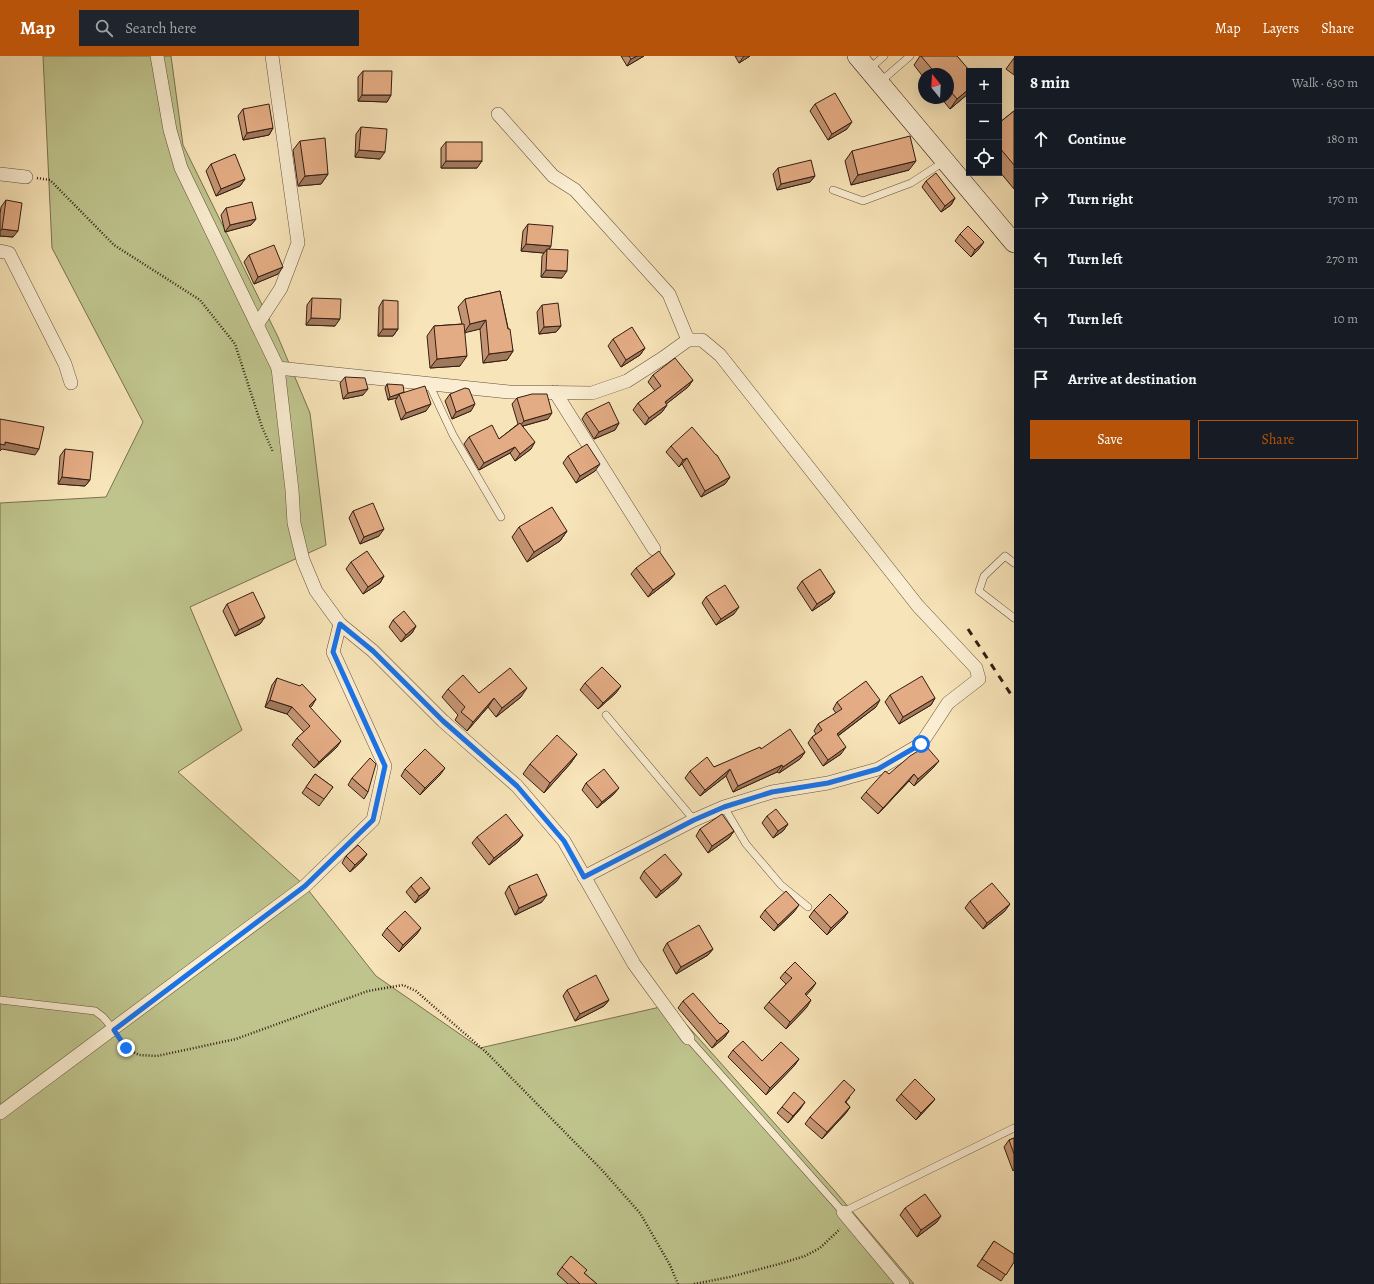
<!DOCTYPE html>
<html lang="en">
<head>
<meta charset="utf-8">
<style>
	body { margin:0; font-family:Alegreya,serif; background:#20242c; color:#f1f3f6 }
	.controls { position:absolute; right:12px; top:12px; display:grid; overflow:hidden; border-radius:0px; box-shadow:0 4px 16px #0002 }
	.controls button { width:36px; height:36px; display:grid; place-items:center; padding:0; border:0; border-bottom:1px solid #363941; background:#171b24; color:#f1f3f6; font:20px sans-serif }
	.compass { position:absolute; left:918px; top:12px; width:36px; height:36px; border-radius:50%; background:#171b24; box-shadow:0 4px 16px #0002; rotate:342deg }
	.stop { position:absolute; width:12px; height:12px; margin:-9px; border:3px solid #1a73e8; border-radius:50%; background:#fff }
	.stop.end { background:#1a73e8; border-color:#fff; box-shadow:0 1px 4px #0008 }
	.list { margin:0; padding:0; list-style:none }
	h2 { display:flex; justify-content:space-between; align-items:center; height:52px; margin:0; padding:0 16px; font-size:17px }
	h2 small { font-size:13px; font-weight:400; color:#9ea1a6 }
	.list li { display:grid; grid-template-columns:26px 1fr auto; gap:12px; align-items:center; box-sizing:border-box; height:60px; padding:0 16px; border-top:1px solid #363941 }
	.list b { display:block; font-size:15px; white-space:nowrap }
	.list em { font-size:13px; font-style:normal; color:#9ea1a6 }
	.actions { display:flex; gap:8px; padding:12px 16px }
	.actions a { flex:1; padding:9px 0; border:1px solid #b45309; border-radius:0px; text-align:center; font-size:14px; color:#b45309 }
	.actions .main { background:#b45309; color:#fff }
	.icon { flex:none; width:22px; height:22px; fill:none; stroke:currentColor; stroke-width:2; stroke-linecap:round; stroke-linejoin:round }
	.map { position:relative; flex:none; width:1014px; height:1228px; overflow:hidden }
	header { display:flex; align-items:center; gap:24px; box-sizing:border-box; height:56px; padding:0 20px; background:#b45309; color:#fff }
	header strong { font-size:19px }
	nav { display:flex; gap:22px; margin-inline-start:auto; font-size:14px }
	.search { width:280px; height:36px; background:#20242c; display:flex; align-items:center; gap:10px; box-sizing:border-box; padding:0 14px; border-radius:0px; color:#9ea1a6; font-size:15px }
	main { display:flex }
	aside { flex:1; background:#171b24 }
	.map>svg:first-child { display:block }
	.green { fill:#bfc48d; stroke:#7a7150 }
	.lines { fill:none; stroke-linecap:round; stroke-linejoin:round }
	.lane-casing { stroke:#65503c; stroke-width:8 }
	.street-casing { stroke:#65503c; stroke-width:14 }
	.secondary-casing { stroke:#341e13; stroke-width:20 }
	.path { stroke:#341e13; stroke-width:2.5; stroke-dasharray:1 2; stroke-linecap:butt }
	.lane { stroke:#faedd1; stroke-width:7 }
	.street { stroke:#faedd1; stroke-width:13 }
	.secondary { stroke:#faedd1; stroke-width:19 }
	.rail { stroke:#341e13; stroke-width:3; stroke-dasharray:7 7; stroke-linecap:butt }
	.wall { fill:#c49472; stroke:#341e13 }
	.shaded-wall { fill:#a0785c; stroke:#341e13 }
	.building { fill:#e4ac84; stroke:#341e13 }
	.route { stroke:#1a73e8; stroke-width:5 }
</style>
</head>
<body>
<header>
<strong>Map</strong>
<div class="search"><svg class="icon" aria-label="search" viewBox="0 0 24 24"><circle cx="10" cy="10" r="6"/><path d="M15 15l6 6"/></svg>Search here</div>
<nav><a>Map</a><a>Layers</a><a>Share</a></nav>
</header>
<main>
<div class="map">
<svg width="1014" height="1228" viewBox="0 0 1014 1228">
	<rect width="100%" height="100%" fill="#f7e4b8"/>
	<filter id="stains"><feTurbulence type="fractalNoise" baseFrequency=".005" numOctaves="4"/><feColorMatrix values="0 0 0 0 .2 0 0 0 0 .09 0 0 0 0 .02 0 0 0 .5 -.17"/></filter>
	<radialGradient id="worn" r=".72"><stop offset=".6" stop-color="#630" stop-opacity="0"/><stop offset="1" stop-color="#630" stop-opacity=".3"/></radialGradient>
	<path class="green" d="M43,0H171L183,89L278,281L310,357L326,489L190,551L242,674L178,716L305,830L376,920L480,992L669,949L834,1134L914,1228H0V447L106,441L143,366L52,192Z"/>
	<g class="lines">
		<g class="lane-casing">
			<g id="lane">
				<path d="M869,13L884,0"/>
				<path d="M880,26L910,0"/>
				<path d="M833,134L863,145L911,127L945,105"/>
				<path d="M429,328L453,379L501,461"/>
				<path d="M1014,507L1005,500L984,520L979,535L1014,562"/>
				<path d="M606,659L694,764"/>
				<path d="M724,751L746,788L781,829L808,851"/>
				<path d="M0,944L95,955L103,961L114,974"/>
				<path d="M688,982L843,1156L1014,1072"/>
			</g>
		</g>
		<g class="street-casing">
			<g id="street">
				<path d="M157,0L170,74L181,112L278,312L509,336L592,337L627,325L663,302L688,284H702L720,299L918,550L976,612L979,623L948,647L921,688L878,713L828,727L772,736L724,751L694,764L584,821"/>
				<path d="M498,58L553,120L575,134L669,238L688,284"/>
				<path d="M0,118L26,121"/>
				<path d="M0,195L9,197L65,308L71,327"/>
				<path d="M257,269L281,232L298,187L272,0"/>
				<path d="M278,312L292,434L294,467L303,504L316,535L340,568L373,595L443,665L517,730L564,785L634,908L688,982"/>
				<path d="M555,336L654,493"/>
				<path d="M0,1057L305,830L373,764L385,710L333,596L340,568"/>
				<path d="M843,1156L903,1228"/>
			</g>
		</g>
		<g class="secondary-casing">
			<path id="secondary" d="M857,0L1014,187"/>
		</g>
		<g class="path">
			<path d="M37,122L50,124L114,189L200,244L235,288L262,371L273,396"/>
			<path d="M120,982L126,992L139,999L157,1000L236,983L368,935L403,929L416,935L487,997L601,1113L640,1157L670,1209L678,1228"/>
			<path d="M694,1228L730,1221L779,1208L805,1200L820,1192L840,1173"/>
		</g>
		<use href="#lane" class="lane"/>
		<use href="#street" class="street"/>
		<use href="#secondary" class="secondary"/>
		<path class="rail" d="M968,573L1014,643"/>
	</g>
	<g class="wall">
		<path d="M621,0H644L627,10Z"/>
		<path d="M735,0H750L739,7Z"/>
		<path d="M920,0H957L969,15V37L950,53L941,42H948V18H924V22L914,9Z"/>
		<path d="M1014,2V19L1006,13Z"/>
		<path d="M363,15L391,39L387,46L358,45V21Z"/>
		<path d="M815,48L847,73L828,84L810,55Z"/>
		<path d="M243,53L273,72L269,79L243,84L238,60Z"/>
		<path d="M1014,55V133L999,115V67Z"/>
		<path d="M361,71L380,103L355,101L356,78Z"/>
		<path d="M300,85L328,118L321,128L298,130L293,94Z"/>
		<path d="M446,86L477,112H441V92Z"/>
		<path d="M852,95L909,114L851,129L845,105Z"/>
		<path d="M211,108L245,123L240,130L216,140L206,115Z"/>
		<path d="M778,112L815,120L810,126L777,134L773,118Z"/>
		<path d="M926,125L955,142L951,149L941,156L922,131Z"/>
		<path d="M6,144L13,181L0,180V158L1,151Z"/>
		<path d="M226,152L256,163L251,169L225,176L221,159Z"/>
		<path d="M528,168L551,190L549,193L562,222L541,221L542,200L544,197L521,195L523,175Z"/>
		<path d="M960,178L979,193L971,201L955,185Z"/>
		<path d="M249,199L278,218L254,228L244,206Z"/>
		<path d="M500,235L513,295L507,304L483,307L480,273L465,276L460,310L430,312L427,280L434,270L462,268L458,251L465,243Z"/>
		<path d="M312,242L335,270L306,269L307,249Z"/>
		<path d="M383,244L398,273L393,280H378L379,251Z"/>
		<path d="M542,249L561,270L556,276L539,278L537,256Z"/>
		<path d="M613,283L645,292L640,299L621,311L608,290Z"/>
		<path d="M653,319L693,324L688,331L666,348L667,349L662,356L645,369L633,354L638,347L655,335L648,326Z"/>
		<path d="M345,321L363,339L343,343L340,327Z"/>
		<path d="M387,328L404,336L426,355L401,364L395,345L397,342L388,344L385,332Z"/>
		<path d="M450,338L471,355L452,363L445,345Z"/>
		<path d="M517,342L548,363L523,370L531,393L515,405L510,397L479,414L464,388L469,381L499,383L518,368L512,348Z"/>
		<path d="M586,357L619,367L615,374L594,383L582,363Z"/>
		<path d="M671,390L730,421L725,428L701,441L682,408L679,411L666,396Z"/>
		<path d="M65,393L90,424L85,430L58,428L60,400Z"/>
		<path d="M568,400L595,415L576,427L563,407Z"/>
		<path d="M353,455L379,480L360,488L349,462Z"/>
		<path d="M519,471L567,475L560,485L527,506L512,481Z"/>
		<path d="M351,506L384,520L380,527L363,538L346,513Z"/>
		<path d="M636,512L670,524L648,541L631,518Z"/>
		<path d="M802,525L835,536L830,543L812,555L797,532Z"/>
		<path d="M706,541L734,558L716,569L702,547Z"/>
		<path d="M227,548L265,561L260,568L235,580L223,555Z"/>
		<path d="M393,564L416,570L412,577L401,586L389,571Z"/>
		<path d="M277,622L316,643L310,651L337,691L314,712L292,689L297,682L304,676L287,658L265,651L272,629Z"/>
		<path d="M585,627L616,637L598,653L580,634Z"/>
		<path d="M448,633L479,637L521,641L496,661L488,651L467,675L455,664L458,659L442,641Z"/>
		<path d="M890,639L935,642L931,649L899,668L885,646Z"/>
		<path d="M837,646L876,651L838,680L841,698L823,710L808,687L812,681L816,678L814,675L818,668L836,657L833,653Z"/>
		<path d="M761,693L805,696L800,703L779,717L777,716L733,736L726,720L700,740L685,722L690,715L714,711Z"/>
		<path d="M577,698L570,708L544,737L523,718L530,708Z"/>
		<path d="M934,711L914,730L909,725L878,758L861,742L866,736L889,718Z"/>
		<path d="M405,713L440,719L420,739L401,720Z"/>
		<path d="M315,718L333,731L319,750L302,737Z"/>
		<path d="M352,722L368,736L364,743L348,729Z"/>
		<path d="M586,727L614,738L597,752L582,734Z"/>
		<path d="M767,760L788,768L783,775L773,782L762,767Z"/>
		<path d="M700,773L734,775L729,782L708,797L696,780Z"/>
		<path d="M523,779L518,786L489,809L472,787L477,781Z"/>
		<path d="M367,798L362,805L350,816L342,807L346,800Z"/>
		<path d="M644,815L677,825L656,842L640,822Z"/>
		<path d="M411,830L430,832L426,838L415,847L406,836Z"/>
		<path d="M509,830L542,846L515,859L505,837Z"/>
		<path d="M970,845L1005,855L983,873L965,852Z"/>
		<path d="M765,854L794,856L774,875L760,861Z"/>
		<path d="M814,854L848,856L843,863L827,879L809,861Z"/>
		<path d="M387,872L417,878L399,896L382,879Z"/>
		<path d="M667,887L713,893L708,899L676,918L663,894Z"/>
		<path d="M785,916L812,933L806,939L807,951L786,973L764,952L769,946L786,928L780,922Z"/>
		<path d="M567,934L609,944L604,950L575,965L563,940Z"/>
		<path d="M683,945L720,968L729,975L724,982L712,992L678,952Z"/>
		<path d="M733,994L762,1005L799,1003L794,1010L766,1039L728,1001Z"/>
		<path d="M901,1038L935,1043L930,1049L916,1064L896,1044Z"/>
		<path d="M850,1041L846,1046L850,1051L846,1057L822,1083L805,1068L810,1061Z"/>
		<path d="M782,1051L801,1052L788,1067L777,1057Z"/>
		<path d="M1014,1082V1114L1013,1115L1004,1091L1009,1084Z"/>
		<path d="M905,1152L937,1166L917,1181L900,1159Z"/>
		<path d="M994,1185L1014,1206L1001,1225L977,1210Z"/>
		<path d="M562,1211L584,1217L597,1228H568L557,1218Z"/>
	</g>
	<g class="shaded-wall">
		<path d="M637,0H644L627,10L631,3Z"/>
		<path d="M744,0H750L739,7Z"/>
		<path d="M969,33V37L950,53L957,43Z"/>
		<path d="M362,39H391L387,46L358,45Z"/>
		<path d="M852,66L847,73L828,84L832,78Z"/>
		<path d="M273,72L269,79L243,84L247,77Z"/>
		<path d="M359,94L385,96L380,103L355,101Z"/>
		<path d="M446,105H482L477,112H441Z"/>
		<path d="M916,105L909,114L851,129L858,119Z"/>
		<path d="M328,118L321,128L298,130L305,120Z"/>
		<path d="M815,120L810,126L777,134L781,128Z"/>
		<path d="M245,123L240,130L216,140L221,133Z"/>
		<path d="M955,142L951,149L941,156L945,150Z"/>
		<path d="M256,163L251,169L225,176L230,169Z"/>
		<path d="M2,173L18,175L13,181L0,180V175Z"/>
		<path d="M984,186L979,193L971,201L975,194Z"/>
		<path d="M526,188L551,190L547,196V193L544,197L521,195Z"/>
		<path d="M283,211L278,218L254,228L258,221Z"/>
		<path d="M546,214L567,215L562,222L541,221Z"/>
		<path d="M311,262L340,263L335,270L306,269Z"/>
		<path d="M486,264L480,273L464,277L470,268Z"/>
		<path d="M561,270L556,276L539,278L544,271Z"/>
		<path d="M383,273H398L393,280H378Z"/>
		<path d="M645,292L640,299L621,311L626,304Z"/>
		<path d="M513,295L507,304L483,307L489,298Z"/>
		<path d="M467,300L460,310L430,312L437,303Z"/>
		<path d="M693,324L688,331L660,353L665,346Z"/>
		<path d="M368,333L363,339L343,343L348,337Z"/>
		<path d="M399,338L397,342L388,344L390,341Z"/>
		<path d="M431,348L426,355L401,364L406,357Z"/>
		<path d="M475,348L471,355L452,363L456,356Z"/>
		<path d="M667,349L662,356L645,369L649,362Z"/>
		<path d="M552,357L548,363L519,371L524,365Z"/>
		<path d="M619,367L615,374L594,383L599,376Z"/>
		<path d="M5,386L39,393L35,399L2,393L0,395V388Z"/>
		<path d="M535,386L531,393L515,405L520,398Z"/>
		<path d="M515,391L510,397L479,414L484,407Z"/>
		<path d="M687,402L682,408L679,411L683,404Z"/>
		<path d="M600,408L595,415L576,427L580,420Z"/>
		<path d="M62,421L90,424L85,430L58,428Z"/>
		<path d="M730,421L725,428L701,441L705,435Z"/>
		<path d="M384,473L379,480L360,488L364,481Z"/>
		<path d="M567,475L560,485L527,506L534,496Z"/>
		<path d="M675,518L670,524L648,541L653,534Z"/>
		<path d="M384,520L380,527L363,538L368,531Z"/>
		<path d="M835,536L830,543L812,555L817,548Z"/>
		<path d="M739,551L734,558L716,569L721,563Z"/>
		<path d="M265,561L260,568L235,580L239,574Z"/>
		<path d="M416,570L412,577L401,586L406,579Z"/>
		<path d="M621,630L616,637L598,653L603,647Z"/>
		<path d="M527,632L521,641L496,661L502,652Z"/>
		<path d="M494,642L488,651L467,675L473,666Z"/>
		<path d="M935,642L931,649L899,668L903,661Z"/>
		<path d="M316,643L312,650L304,657L309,650Z"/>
		<path d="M270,644L292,651L287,658L265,651Z"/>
		<path d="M880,644L876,651L832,684L837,678Z"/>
		<path d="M341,685L337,691L314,712L319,706Z"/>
		<path d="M846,691L841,698L823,710L828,704Z"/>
		<path d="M805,696L800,703L779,717L783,711Z"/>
		<path d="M577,698L570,708L544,737L550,727Z"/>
		<path d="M939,705L934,711L914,730L918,723Z"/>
		<path d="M782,709L777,716L733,736L738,730Z"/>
		<path d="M445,712L440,719L420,739L425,732Z"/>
		<path d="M730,713L726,720L700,740L705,734Z"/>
		<path d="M914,718L909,725L878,758L883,752Z"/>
		<path d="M619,732L614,738L597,752L602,746Z"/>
		<path d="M788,768L783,775L773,782L778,775Z"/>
		<path d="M734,775L729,782L708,797L712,790Z"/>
		<path d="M523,779L518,786L489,809L494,802Z"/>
		<path d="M367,798L362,805L350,816L355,809Z"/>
		<path d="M682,818L677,825L656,842L661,835Z"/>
		<path d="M430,832L426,838L415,847L419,840Z"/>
		<path d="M547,839L542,846L515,859L519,852Z"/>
		<path d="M1010,848L1005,855L983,873L987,867Z"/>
		<path d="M799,849L794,856L774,875L778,869Z"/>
		<path d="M848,856L843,863L827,879L831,872Z"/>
		<path d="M421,872L417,878L399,896L403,889Z"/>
		<path d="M713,893L708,899L676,918L681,911Z"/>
		<path d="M816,927L812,933L801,945L805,938Z"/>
		<path d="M609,944L604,950L575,965L580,958Z"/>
		<path d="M811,944L807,951L786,973L790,966Z"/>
		<path d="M729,975L724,982L712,992L717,985Z"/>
		<path d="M799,1003L794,1010L766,1039L770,1032Z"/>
		<path d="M935,1043L930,1049L916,1064L921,1057Z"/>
		<path d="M805,1046L801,1052L788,1067L793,1060Z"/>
		<path d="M850,1051L846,1057L822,1083L827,1076Z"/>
		<path d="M941,1160L937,1166L917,1181L921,1174Z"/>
	</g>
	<g class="building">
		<path d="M629,0H637L631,3Z"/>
		<path d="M921,0H957L970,15H969V33L957,43L948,32V18H936Z"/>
		<path d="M363,15H392L391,39H362Z"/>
		<path d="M835,37L852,66L832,78L815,48Z"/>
		<path d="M269,48L273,72L247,77L243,53Z"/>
		<path d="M1014,55V109L999,91V67Z"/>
		<path d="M361,71L387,73L385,96L359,94Z"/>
		<path d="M910,80L916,105L858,119L852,95Z"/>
		<path d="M325,82L328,118L305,120L300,85Z"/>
		<rect x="446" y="86" width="36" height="19"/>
		<path d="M235,98L245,123L221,133L211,108Z"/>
		<path d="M811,104L815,120L781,128L778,112Z"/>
		<path d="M936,117L955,142L945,150L926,125Z"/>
		<path d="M6,144L22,147L18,175L2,173Z"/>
		<path d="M252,146L256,163L230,169L226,152Z"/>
		<path d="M528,168L553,170L551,190L526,188Z"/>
		<path d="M968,170L984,186L975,194L960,178Z"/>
		<path d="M274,189L283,211L258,221L249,199Z"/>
		<path d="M547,193L568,194L567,215L546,214Z"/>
		<path d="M500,235L508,273H510L513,295L489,298L486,264L470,268L465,243Z"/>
		<path d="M312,242L341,243L340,263L311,262Z"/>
		<path d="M383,244L398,245V273H383Z"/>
		<path d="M558,247L561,270L544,271L542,249Z"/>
		<path d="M464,268L467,300L437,303L434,270Z"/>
		<path d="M632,271L645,292L626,304L613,283Z"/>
		<path d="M675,302L693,324L665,346L667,349L649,362L638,347L661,330L653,319Z"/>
		<path d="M345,321L365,322L368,333L348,337Z"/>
		<path d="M387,328L403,329L404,336L390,341Z"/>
		<path d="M425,330L431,348L406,357L399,338Z"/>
		<path d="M465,332L469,333L475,348L456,356L450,338Z"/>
		<path d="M532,338H547L552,357L524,365L517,342Z"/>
		<path d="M609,346L619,367L599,376L586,357Z"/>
		<path d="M0,363L44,371L39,393L5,386V389L0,388Z"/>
		<path d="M520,367L535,386L520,398L515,391L484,407L469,381L492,369L499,383Z"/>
		<path d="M692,371L716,399H717L730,421L705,435L687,402L683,404L671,390Z"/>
		<path d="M587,388L600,408L580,420L568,400Z"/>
		<path d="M65,393L93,396L90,424L62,421Z"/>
		<path d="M373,447L384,473L364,481L353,455Z"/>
		<path d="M552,451L567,475L534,496L519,471Z"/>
		<path d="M367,495L384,520L368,531L351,506Z"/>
		<path d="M659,495L675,518L653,534L636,512Z"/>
		<path d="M820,513L835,536L817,548L802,525Z"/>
		<path d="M725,529L739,551L721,563L706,541Z"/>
		<path d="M253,536L265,561L239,574L227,548Z"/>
		<path d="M404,555L416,570L406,579L393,564Z"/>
		<path d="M602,611L621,630L603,647L585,627Z"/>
		<path d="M510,612L527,632L502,652L494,642L473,666L461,656L465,651L448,633L463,619L479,637Z"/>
		<path d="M922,620L935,642L903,661L890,639Z"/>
		<path d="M277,622L300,630L302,628L316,643L309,650L341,685L319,706L297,682L310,670L292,651L270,644Z"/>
		<path d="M866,625L880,644L837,678L846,691L828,704L812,681L822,674L818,668L842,653L837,646Z"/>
		<path d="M790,673L805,696L783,711L782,709L738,730L730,713L705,734L690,715L707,701L714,711L760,691L761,693Z"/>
		<path d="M557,679L577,698L550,727L530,708Z"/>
		<path d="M926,690L939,705L918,723L914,718L883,752L866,736L885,715L889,718L910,700Z"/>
		<path d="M425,693L445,712L425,732L405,713Z"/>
		<path d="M370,702L376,708L368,736L352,722Z"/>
		<path d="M604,713L619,732L602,746L586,727Z"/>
		<path d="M315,718L333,731L324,743L306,731Z"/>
		<path d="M776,753L788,768L778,775L767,760Z"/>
		<path d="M506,758L523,779L494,802L477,781Z"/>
		<path d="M722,758L734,775L712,790L700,773Z"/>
		<path d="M358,789L367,798L355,809L346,800Z"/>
		<path d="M665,798L682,818L661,835L644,815Z"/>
		<path d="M537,818L547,839L519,852L509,830Z"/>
		<path d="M421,821L430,832L419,840L411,830Z"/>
		<path d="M992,827L1010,848L987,867L970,845Z"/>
		<path d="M786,835L799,849L778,869L765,854Z"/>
		<path d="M830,838L848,856L831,872L814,854Z"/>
		<path d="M405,855L421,872L403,889L387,872Z"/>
		<path d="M699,869L713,893L681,911L667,887Z"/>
		<path d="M795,906L816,927L805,938L811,944L790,966L769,946L792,922L785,916Z"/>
		<path d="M596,919L609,944L580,958L567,934Z"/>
		<path d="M693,937L720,968L721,967L729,975L717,985L683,945Z"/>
		<path d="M743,985L762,1005L781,986L799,1003L770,1032L733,994Z"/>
		<path d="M915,1023L935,1043L921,1057L901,1038Z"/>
		<path d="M844,1024L855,1034L845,1046L850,1051L827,1076L810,1061Z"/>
		<path d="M794,1036L805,1046L793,1060L782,1051Z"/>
		<path d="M1014,1082V1098L1009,1084Z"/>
		<path d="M925,1138L941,1160L921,1174L905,1152Z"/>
		<path d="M994,1185L1014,1198V1206L1006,1219L982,1203Z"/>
		<path d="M571,1200L587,1214L584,1217L597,1228H580L562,1211Z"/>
	</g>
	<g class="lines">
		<path class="route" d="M126,992L114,974L305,830L373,764L385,710L333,596L340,568L373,595L443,665L517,730L564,785L584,821L694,764L724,751L772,736L828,727L878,713L921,688"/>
	</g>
	<rect width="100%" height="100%" filter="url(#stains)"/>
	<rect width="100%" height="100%" fill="url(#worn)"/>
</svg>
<div class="controls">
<button>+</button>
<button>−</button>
<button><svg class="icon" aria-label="locate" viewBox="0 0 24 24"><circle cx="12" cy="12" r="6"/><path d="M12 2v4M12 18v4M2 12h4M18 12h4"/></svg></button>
</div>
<svg class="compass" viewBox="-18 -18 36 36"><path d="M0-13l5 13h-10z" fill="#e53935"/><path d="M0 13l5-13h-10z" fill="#9ea1a6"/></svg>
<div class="stop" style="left:921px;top:688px"></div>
<div class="stop end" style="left:126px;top:992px"></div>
</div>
<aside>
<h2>8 min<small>Walk · 630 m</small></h2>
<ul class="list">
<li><svg class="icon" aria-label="ahead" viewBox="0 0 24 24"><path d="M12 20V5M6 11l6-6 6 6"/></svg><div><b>Continue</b></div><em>180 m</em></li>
<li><svg class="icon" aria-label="right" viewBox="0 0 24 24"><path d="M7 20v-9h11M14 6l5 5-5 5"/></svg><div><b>Turn right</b></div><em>170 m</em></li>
<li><svg class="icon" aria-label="left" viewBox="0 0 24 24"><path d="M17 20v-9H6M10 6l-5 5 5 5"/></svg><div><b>Turn left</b></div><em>270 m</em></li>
<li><svg class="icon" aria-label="left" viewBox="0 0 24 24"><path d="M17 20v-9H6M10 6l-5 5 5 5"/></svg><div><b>Turn left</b></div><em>10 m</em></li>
<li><svg class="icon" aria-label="arrive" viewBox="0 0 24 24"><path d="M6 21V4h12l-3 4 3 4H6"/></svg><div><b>Arrive at destination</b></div></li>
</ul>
<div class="actions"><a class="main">Save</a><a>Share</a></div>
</aside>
</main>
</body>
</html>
